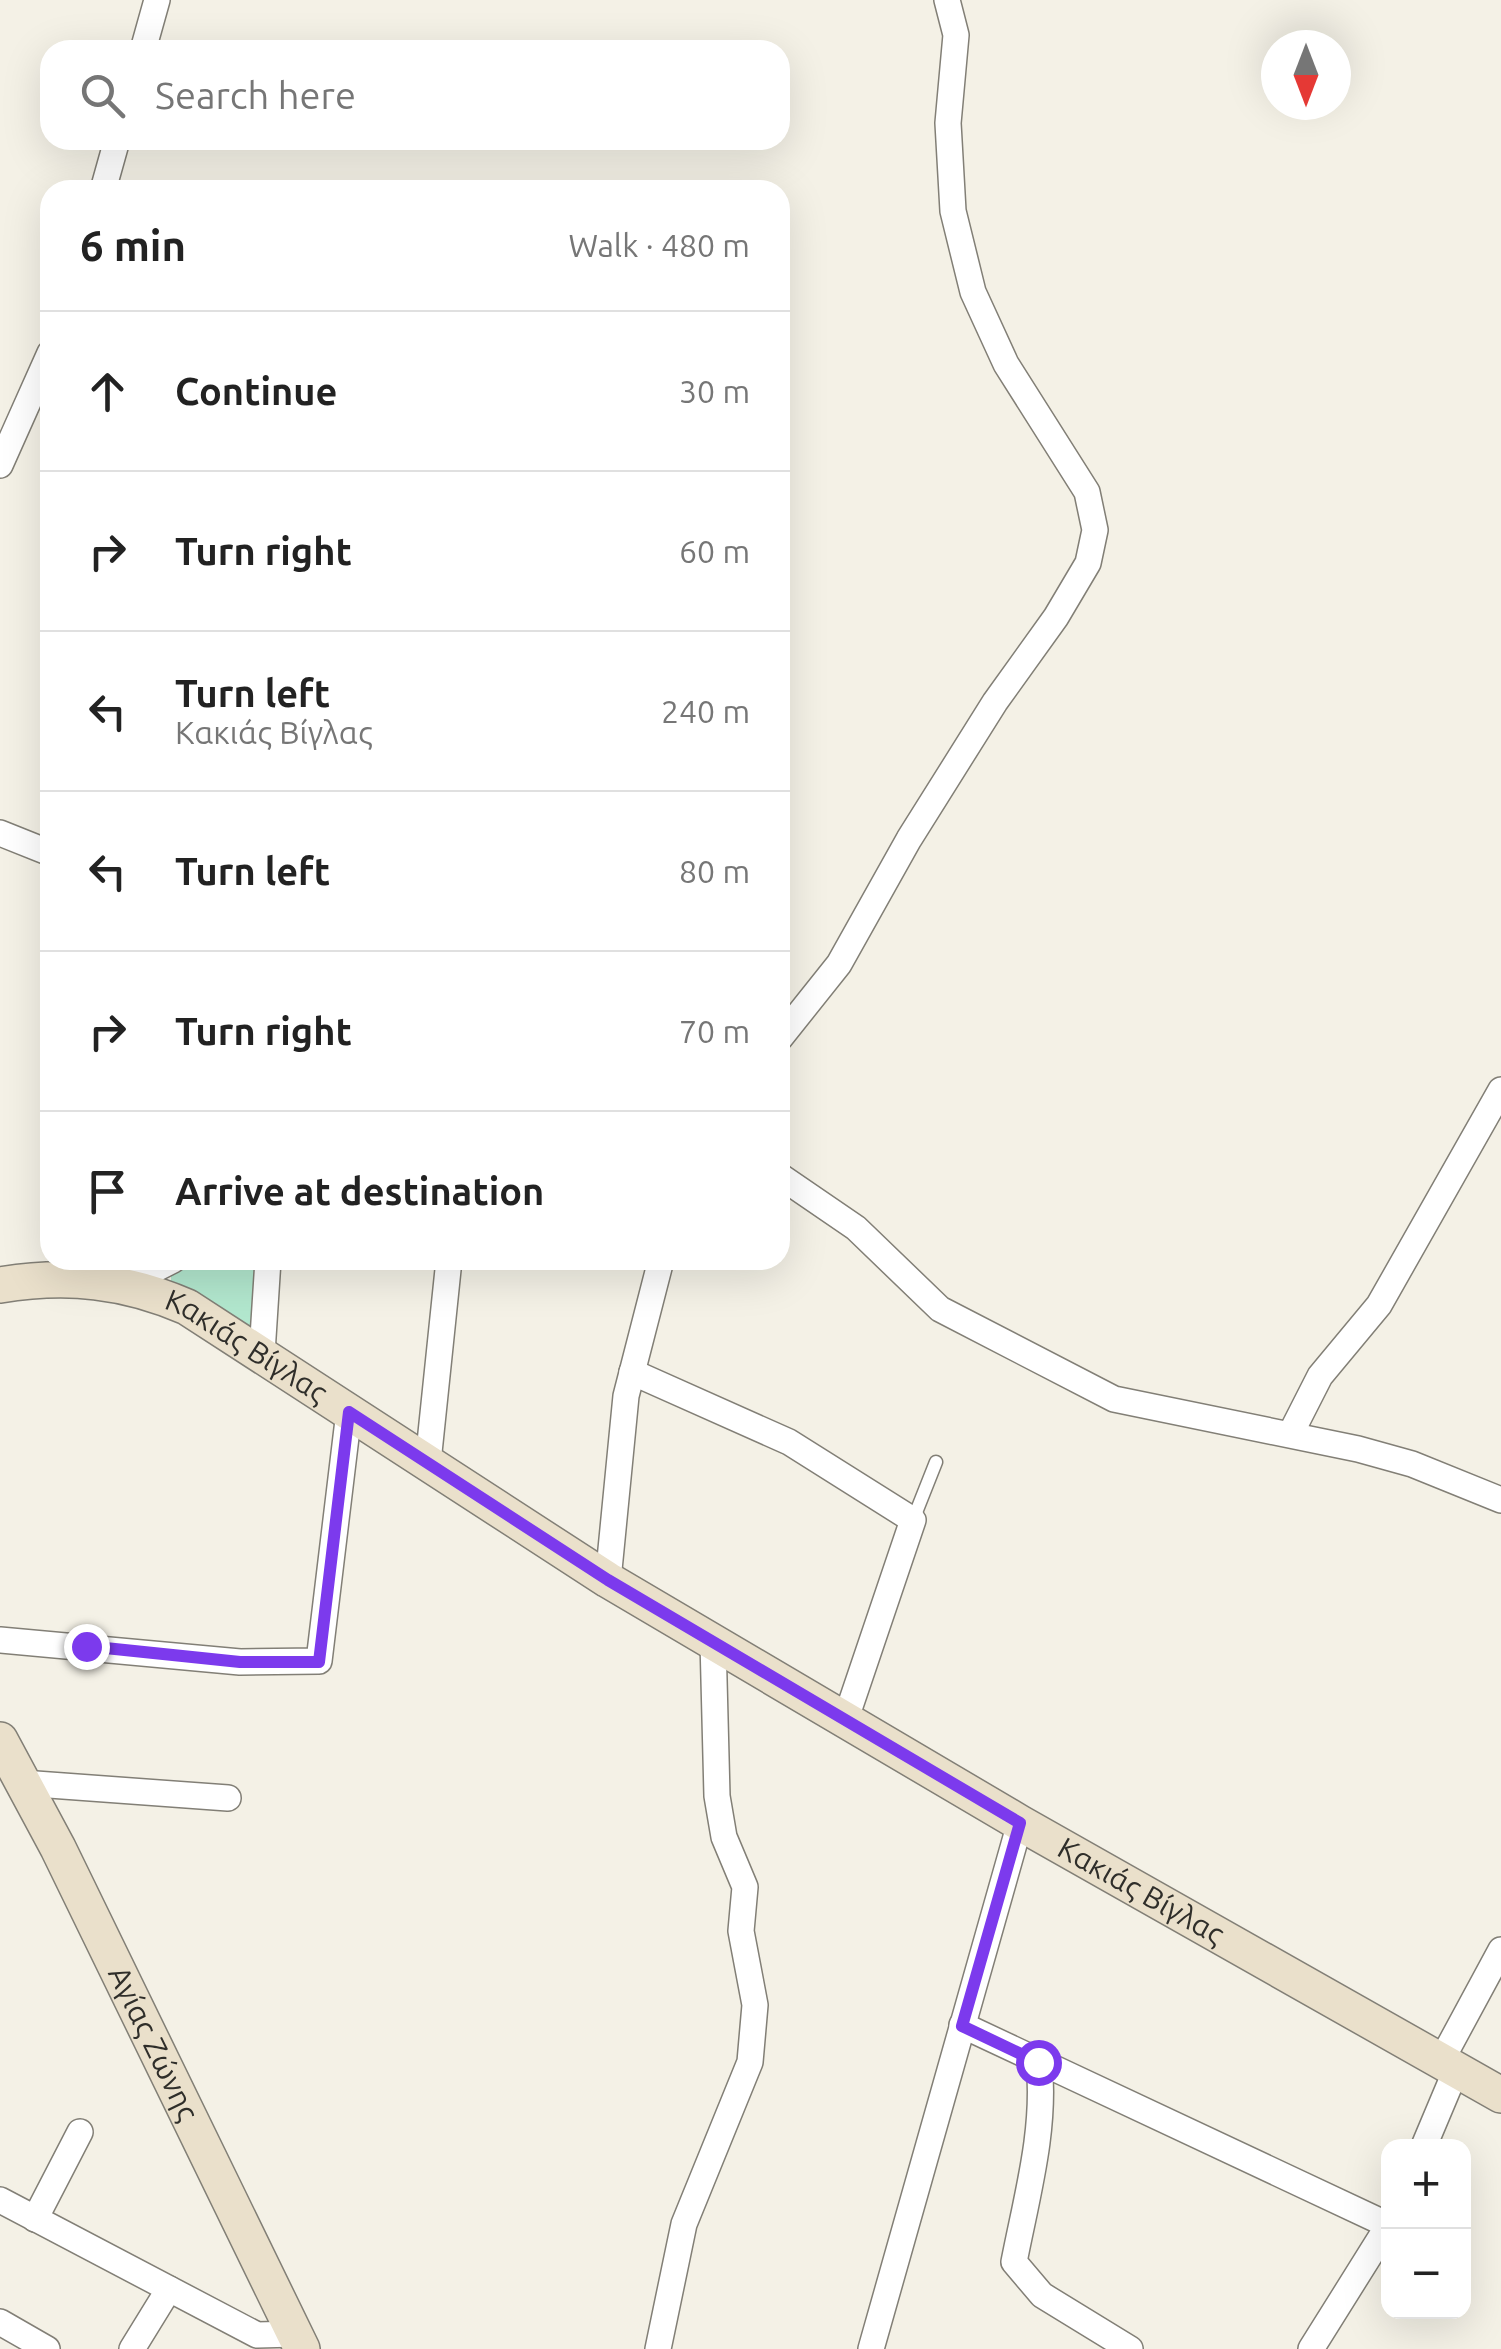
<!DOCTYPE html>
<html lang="en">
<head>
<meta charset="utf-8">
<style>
	body { margin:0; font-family:Ubuntu,sans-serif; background:#f2f2f2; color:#222 }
	.controls { position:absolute; right:30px; bottom:30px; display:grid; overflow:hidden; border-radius:20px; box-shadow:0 10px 40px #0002 }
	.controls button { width:90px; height:90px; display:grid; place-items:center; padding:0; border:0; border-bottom:2px solid #e0e0e0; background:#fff; color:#222; font:50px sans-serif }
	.compass { position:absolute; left:1261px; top:30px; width:90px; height:90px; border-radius:50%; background:#fff; box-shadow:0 10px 40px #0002; rotate:180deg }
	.stop { position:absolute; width:30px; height:30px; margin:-22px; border:8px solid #7c3aed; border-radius:50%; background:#fff }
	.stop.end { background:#7c3aed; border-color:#fff; box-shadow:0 2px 10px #0008 }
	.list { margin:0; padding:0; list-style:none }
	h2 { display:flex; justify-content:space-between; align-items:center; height:130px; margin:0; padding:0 40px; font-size:42px }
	h2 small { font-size:32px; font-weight:400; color:#767676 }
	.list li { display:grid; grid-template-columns:65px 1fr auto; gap:30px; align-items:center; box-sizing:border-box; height:160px; padding:0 40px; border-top:2px solid #e0e0e0 }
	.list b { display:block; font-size:38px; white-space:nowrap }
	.list p { margin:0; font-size:32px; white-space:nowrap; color:#767676 }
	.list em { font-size:32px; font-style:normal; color:#767676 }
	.icon { flex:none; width:55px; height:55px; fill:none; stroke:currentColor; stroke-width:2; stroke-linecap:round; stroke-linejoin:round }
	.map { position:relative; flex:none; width:1501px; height:2349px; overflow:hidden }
	.search { position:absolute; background:#fff; box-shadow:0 10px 40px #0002; left:40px; top:40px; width:750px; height:110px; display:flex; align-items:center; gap:25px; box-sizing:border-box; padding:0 35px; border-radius:30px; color:#767676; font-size:38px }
	.panel { position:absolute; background:#fff; box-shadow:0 10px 40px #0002; left:40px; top:180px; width:750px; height:1090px; border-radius:30px }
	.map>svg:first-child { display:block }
	.green { fill:#b2e7ce }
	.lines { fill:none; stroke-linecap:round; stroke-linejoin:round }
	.lane-casing { stroke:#827f76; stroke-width:15 }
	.street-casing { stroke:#827f76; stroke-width:28 }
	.secondary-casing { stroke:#827f76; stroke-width:38 }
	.lane { stroke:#fff; stroke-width:12 }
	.street { stroke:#fff; stroke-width:25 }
	.secondary { stroke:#eae0cb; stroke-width:35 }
	.route { stroke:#7c3aed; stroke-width:12 }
	.labels { text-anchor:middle; stroke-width:10; stroke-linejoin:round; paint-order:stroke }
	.street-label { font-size:30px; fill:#2f2e2a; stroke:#f4f1e6 }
</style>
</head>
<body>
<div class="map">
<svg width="1501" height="2349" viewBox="0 0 1501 2349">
	<rect width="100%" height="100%" fill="#f4f1e6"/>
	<path class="green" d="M194,1260H261L255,1333L171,1282V1271Z"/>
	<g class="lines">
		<g class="lane-casing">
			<path id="lane" d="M913,1520L936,1462"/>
		</g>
		<g class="street-casing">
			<g id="street">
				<path d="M143,50L157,0"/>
				<path d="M103,190L117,140"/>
				<path d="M0,465L50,353"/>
				<path d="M0,833L50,853"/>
				<path d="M780,1038L839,964L909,839L995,702L1056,617L1088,563L1095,530L1087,492L1006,364L973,292L953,211L948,123L956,35L947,0"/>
				<path d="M780,1176L856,1228L940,1309L1114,1399L1358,1449L1412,1464L1501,1500"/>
				<path d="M111,1281L113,1260"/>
				<path d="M126,1284L173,1260"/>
				<path d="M262,1353L268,1260"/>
				<path d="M632,1372L789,1442L913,1520L845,1721"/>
				<path d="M1291,1433L1320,1376L1379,1305L1501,1090"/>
				<path d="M428,1462L449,1260"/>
				<path d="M608,1580L626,1396L661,1260"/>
				<path d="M0,1640L240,1662L319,1661L349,1412"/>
				<path d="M22,1783L228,1798"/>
				<path d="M962,2025L1388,2225"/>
				<path d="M1441,2061L1501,1950"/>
				<path d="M1039,2062C1046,2130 1027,2195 1014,2262L1042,2295L1130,2349"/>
				<path d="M1424,2146L1456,2070"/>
				<path d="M0,2200L257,2335L296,2334"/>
				<path d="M35,2219L80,2132"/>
				<path d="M0,2322L47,2349"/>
				<path d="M132,2349L169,2289"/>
				<path d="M658,2349L684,2224L750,2062L755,2005L741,1931L745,1887L724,1837L717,1796L713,1641"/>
				<path d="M871,2349L1020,1823"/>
				<path d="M1311,2349L1388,2226"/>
			</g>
		</g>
		<g class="secondary-casing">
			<g id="secondary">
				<path id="s1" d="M0,1285C67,1274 125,1280 187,1307L608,1580L1020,1823L1501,2095"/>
				<path id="s2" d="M0,1740L58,1848L302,2349"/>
			</g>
		</g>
		<use href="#lane" class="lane"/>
		<use href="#street" class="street"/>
		<use href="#secondary" class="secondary"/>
	</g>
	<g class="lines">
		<path class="route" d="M86,1646L240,1662H319L349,1412L608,1580L1020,1823L962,2026L1038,2062"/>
	</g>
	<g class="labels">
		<g class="street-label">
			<text dy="10" stroke="none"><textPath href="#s1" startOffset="262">Κακιάς Βίγλας</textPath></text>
			<text dy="10" stroke="none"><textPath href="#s1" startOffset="1310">Κακιάς Βίγλας</textPath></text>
			<text dy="10" stroke="none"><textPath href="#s2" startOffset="340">Αγίας Ζώνης</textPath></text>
		</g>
	</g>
</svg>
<div class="controls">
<button>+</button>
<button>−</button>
</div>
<svg class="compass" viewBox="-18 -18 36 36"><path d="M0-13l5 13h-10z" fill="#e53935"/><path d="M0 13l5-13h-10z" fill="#767676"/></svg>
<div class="stop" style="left:1038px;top:2062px"></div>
<div class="stop end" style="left:86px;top:1646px"></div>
<div class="search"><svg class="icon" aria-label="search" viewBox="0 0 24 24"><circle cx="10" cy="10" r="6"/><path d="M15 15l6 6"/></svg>Search here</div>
<section class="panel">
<h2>6 min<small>Walk · 480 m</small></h2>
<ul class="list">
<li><svg class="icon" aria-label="ahead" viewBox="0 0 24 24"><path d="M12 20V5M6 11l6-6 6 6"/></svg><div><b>Continue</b></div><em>30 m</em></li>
<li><svg class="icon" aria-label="right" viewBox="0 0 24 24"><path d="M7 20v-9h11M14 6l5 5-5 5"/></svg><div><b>Turn right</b></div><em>60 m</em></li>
<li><svg class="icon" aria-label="left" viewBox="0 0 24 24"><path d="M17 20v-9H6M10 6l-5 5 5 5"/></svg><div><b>Turn left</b><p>Κακιάς Βίγλας</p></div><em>240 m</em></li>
<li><svg class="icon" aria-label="left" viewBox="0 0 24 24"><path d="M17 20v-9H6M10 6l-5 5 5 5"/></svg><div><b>Turn left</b></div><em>80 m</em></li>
<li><svg class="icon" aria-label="right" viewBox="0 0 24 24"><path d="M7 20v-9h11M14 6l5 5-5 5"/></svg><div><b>Turn right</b></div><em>70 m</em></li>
<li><svg class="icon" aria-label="arrive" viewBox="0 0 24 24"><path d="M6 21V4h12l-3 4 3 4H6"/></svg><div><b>Arrive at destination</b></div></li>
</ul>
</section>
</div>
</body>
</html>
